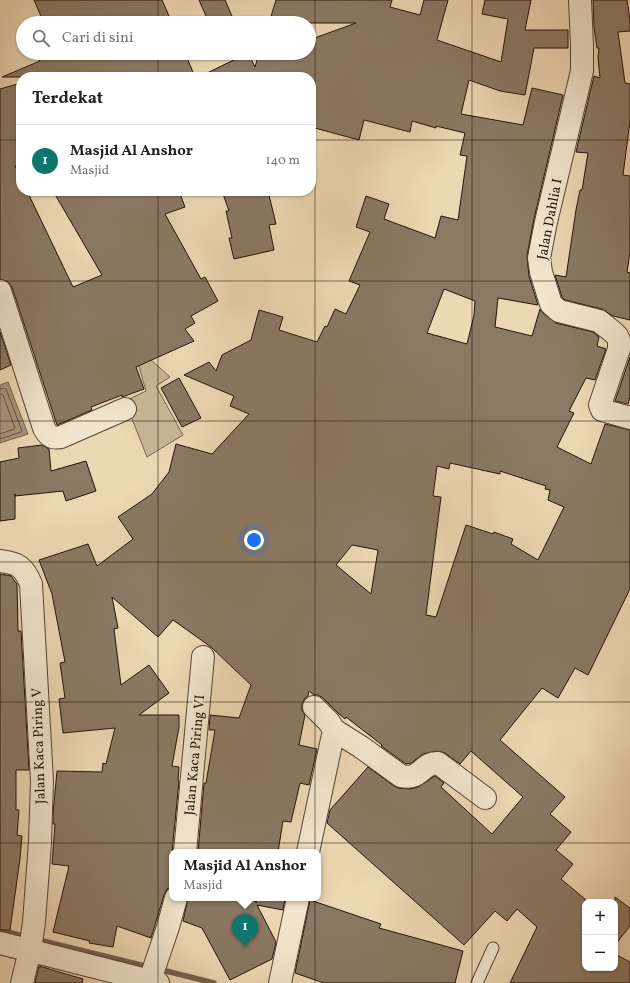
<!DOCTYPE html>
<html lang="id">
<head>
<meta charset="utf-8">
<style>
	body { margin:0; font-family:Vollkorn,serif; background:#f2f2f2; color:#222 }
	.controls { position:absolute; right:12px; bottom:12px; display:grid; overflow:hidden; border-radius:8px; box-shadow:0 1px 3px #0004 }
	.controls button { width:36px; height:36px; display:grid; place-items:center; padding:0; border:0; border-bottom:1px solid #e0e0e0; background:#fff; color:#222; font:20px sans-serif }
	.you { position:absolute; left:254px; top:540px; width:14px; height:14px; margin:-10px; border:3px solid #fff; border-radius:50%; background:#1a73e8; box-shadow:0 0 0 6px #1a73e833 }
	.badge { display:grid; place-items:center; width:26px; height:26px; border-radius:50%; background:#0f766e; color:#fff; font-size:13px; font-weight:700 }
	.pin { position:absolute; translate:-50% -33px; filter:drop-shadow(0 1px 2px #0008) }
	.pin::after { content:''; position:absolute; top:21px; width:14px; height:12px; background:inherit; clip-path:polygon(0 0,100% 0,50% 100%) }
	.popup { position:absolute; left:169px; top:849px; width:152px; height:52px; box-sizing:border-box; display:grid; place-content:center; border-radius:8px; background:#fff; filter:drop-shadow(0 1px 3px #0005); font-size:13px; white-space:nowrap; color:#767676 }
	.popup b { font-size:15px; color:#222 }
	.popup::after { content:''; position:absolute; left:50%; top:100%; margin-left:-8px; border:8px solid transparent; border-top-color:#fff }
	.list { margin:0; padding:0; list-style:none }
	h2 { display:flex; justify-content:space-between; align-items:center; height:52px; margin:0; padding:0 16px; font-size:17px }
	h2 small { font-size:13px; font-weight:400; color:#767676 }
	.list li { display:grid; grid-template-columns:26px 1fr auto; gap:12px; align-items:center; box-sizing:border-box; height:72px; padding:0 16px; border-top:1px solid #e0e0e0 }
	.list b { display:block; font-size:15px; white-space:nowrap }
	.list p { margin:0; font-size:13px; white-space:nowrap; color:#767676 }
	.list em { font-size:13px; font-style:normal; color:#767676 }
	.icon { flex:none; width:22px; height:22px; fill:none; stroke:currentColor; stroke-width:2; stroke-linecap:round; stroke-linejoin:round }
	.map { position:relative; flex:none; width:630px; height:983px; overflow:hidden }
	.search { position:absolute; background:#fff; box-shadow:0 1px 3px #0004; left:16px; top:16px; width:300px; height:44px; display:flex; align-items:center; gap:10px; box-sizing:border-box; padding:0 14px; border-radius:22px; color:#767676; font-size:15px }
	.panel { position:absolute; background:#fff; box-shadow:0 1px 3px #0004; left:16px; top:72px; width:300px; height:124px; border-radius:16px }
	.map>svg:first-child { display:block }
	.green { fill:#cab798; stroke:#766552 }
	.water { fill:#a8957b; stroke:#72614f }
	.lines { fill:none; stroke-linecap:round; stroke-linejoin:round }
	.shore { stroke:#645444; stroke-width:1 }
	.stream { stroke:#72614f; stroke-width:5.5 }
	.building { fill:#8b7964; stroke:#21130d; fill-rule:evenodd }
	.service-casing { stroke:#544437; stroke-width:13 }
	.minor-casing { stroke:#544437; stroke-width:24 }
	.tertiary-casing { stroke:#544437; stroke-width:24 }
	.service { stroke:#f3e6ce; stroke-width:11 }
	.minor { stroke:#f3e6ce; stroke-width:22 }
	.tertiary { stroke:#f3e6ce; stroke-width:22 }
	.grid { fill:none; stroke:#21130d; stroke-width:1; stroke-opacity:0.55 }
	.labels { text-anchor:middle; stroke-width:3.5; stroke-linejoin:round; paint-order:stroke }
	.street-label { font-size:14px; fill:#21130d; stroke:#f3e6ce }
</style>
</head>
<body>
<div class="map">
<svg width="630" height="983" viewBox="0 0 630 983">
	<rect width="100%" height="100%" fill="#edd8b4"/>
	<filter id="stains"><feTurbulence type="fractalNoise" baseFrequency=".005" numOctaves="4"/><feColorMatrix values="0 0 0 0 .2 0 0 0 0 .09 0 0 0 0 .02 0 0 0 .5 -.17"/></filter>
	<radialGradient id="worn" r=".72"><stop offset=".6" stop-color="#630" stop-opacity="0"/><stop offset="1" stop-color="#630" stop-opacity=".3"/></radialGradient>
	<path class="green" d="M141,351L170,377L156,386L183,435L147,457L125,401L146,391L136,356Z"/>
	<path class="water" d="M8,382L28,434L0,443V385Z"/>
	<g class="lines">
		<g class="shore">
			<path d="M0,389L5,388L6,389L22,431L21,432L0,439"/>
			<path d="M0,394L3,395L15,428L14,429L0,434"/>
		</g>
		<g class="stream">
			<path d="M0,930L27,937"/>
			<path d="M35,939L149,967"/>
			<path d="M158,969L214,983"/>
		</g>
	</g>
	<g class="building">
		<path d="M34,0H162L172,23H44Z"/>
		<path d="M199,0H225L235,23H209Z"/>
		<path d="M276,0H392L390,7L420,15L424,0H448L437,40L501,62L508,19L482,14L485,0H531L525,30H568V48H534L525,95L500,91L469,80L461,114L523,125L532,88L563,95L534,219L527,256L529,276L538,305L498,298L495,327L532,336L540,309L543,313L556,323L593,332L599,337L597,346L606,349L595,380L586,378L569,411L574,413L557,447L591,464L605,424L630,430V589L588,675L575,668L558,698L542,688L500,740L565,797L550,814L571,832L556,850L573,864L561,879L585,899V968H615V954L630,962V983H510L537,927L517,909L507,921L495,911L464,945L327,823L330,810L368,767L394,786L399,788L410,789L418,787L435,776L444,783L441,787L492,834L523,797L471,751L460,764L445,753L437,751L423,754L411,763L406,764L381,746L382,745L346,717L345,719L338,713L323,698L318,695H314L309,691L308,696L305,698L302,704V710L305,715L299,745L317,749L309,785L300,783L291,822L283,821L278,852H198L204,783H206L215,730H209L210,715L239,718L251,685L211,647L173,620L158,637L112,597L118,628L114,629L121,685L149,665L169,693L139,715H179V727L172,766L179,767L178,781H179L172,852V886L167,889L164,895L151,938L117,926L113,947L89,943L90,941L53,932L69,866L52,864L55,824H53V813L57,771L102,772L103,763L106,764L115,728L63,733L59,699L65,698L60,663L65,662L52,594L39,560L88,544L97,566L133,539L118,517L152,494L169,472L176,444L212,454L249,414L230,406L234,396L184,375L209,362L216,371L222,355L251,340L259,310L283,317L279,330L317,342L325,326L327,327L335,309L346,314L360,285L349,281L370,232L356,227L366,196L389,204L384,219L435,238L441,216L458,220L467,156L460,155L465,133L436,126V128L412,121L410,132L364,120L359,140L311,127V77H199L248,53L255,67L259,53H309V40L356,23H269ZM444,289L475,301L474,315L467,344L427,333ZM450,463L500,474V471L546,486L545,489L550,490L548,500L564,507L538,560L511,544L513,539L494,532L493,534L466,525L436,617L426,615L441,497L433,496L437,466L449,469ZM352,545L378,550L371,594L336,565Z"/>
		<path d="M593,0H627L630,20V31L618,32L625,83L630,84V121L623,175L630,176V252L627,272L630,273V320L613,316L602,309L565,300L562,297L555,275L566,277L576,210L580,190H582L588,153L576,152L594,76L600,78L598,57L599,48H597L594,27Z"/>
		<path d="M49,53H185L195,77H2L40,61L38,58Z"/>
		<path d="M21,83V163L15,166L21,178V191H27L73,287L102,275L53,191H179L185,207L165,214L201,279L205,277L218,301L191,316L195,323L185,329L194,341L136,367L144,389L122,397V395L91,407L92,410L57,425L12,287L8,282L0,279V89Z"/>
		<path d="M222,191H268L276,224L269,225L274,250L234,259L229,238H232L226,211H229Z"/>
		<path d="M0,332L11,365L0,370Z"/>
		<path d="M630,357V397L628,404L615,401Z"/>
		<path d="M179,378L201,418L182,427L161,388Z"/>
		<path d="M42,445L49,449L51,471L86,461L96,491L66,501L63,491L15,496V494V519L0,521V462L19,458L18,448Z"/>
		<path d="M0,574L11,576L17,584L18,631H21L29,770H16V810H19L17,835L22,836L20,859L10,930H0Z"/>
		<path d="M615,897L630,908V926L615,945Z"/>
		<path d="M188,898H253L256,903L257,898H285L283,910L257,905L276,942L272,959L230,980L202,928L183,921Z"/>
		<path d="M310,900L381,924L379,928L463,951L455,983H324L295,973Z"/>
		<path d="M39,966L83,979L82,983H35Z"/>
	</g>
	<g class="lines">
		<g class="service-casing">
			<path id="service" d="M477,983L493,948"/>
		</g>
		<g class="minor-casing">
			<g id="minor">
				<path d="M580,0L582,45V71L546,222L539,258L541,272L551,304L559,311L599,321L613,332L617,336L619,340V349L600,405L602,410L630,418"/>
				<path d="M0,291L44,428C48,436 52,439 61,437L125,409"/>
				<path d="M0,561C18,563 24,567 31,584L42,781L40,842L34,922L30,950L22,983"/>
				<path d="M334,730L361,747L401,776C421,781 422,762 438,763L485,798"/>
				<path d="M185,852L203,657"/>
				<path d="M308,852L334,730L329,722L314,707"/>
				<path d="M149,983L168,927L176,898"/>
				<path d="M280,983L298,898"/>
			</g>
		</g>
		<g class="tertiary-casing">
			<path id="tertiary" d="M0,943L158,983"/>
		</g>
		<use href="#service" class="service"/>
		<use href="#minor" class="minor"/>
		<use href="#tertiary" class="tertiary"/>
	</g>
	<path class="grid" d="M158,0V23M315,0V983M472,0V983M158,53V77M0,140H21M311,140H630M158,191V983M0,281H630M0,421H630M0,562H630M0,702H630M0,843H630"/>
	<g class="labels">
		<g class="street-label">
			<text transform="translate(549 219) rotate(-79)" y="5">Jalan Dahlia I</text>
			<text transform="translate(38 746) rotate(-92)" y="5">Jalan Kaca Piring V</text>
			<text transform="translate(194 755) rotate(-85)" y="5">Jalan Kaca Piring VI</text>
		</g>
	</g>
	<rect width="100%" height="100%" filter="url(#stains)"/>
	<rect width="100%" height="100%" fill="url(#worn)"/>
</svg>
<div class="controls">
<button>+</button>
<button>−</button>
</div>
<div class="you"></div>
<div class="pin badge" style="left:245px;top:947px">1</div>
<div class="popup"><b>Masjid Al Anshor</b>Masjid</div>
<div class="search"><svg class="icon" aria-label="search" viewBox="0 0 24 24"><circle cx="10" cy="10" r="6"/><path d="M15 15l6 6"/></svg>Cari di sini</div>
<section class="panel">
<h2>Terdekat<small></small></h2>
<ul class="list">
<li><span class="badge">1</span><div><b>Masjid Al Anshor</b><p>Masjid</p></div><em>140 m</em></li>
</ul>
</section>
</div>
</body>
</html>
